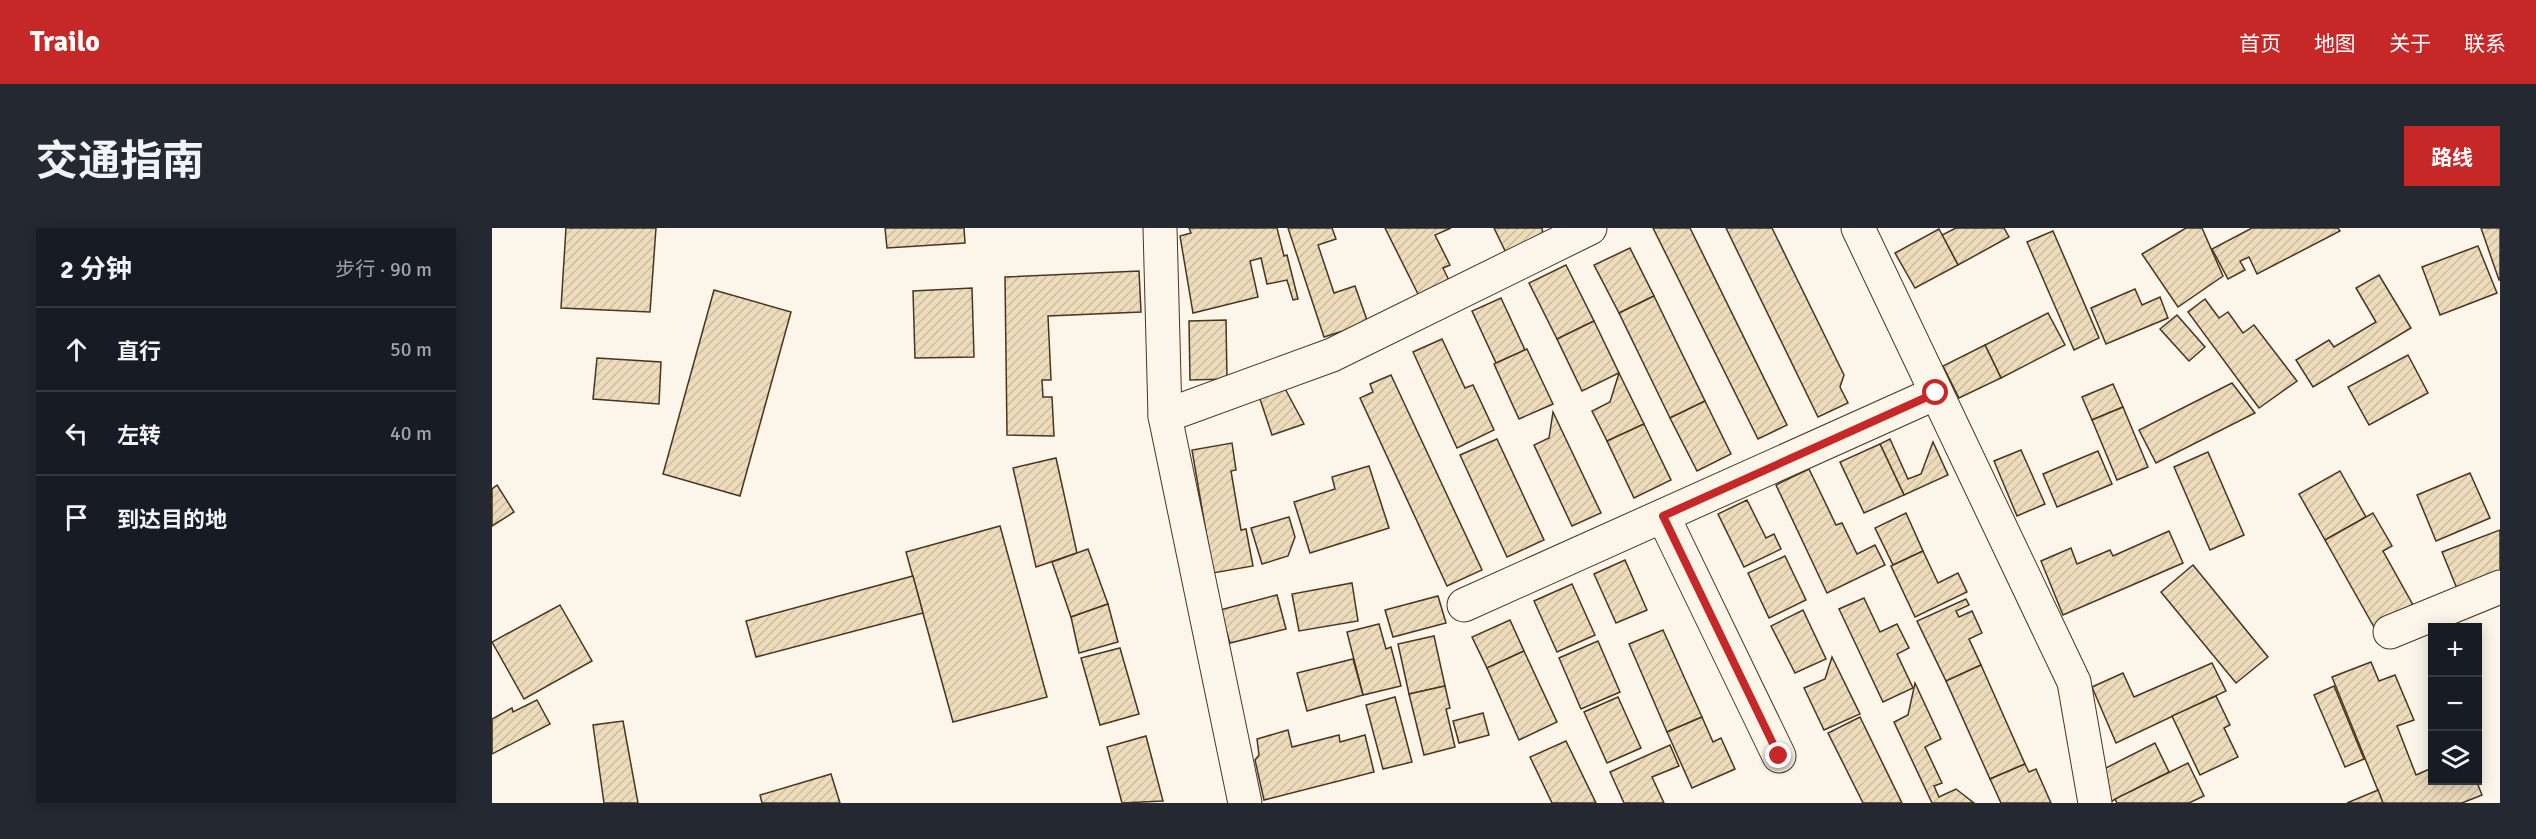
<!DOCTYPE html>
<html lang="zh">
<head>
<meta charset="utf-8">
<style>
	body { margin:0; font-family:Signika,"Noto Sans SC",sans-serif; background:#242831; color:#f1f3f6 }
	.controls { position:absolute; right:18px; bottom:18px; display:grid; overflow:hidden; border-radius:0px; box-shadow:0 3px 15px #0003 }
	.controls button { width:54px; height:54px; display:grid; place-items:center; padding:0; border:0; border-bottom:2px solid #363941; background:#171b24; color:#f1f3f6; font:30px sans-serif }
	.stop { position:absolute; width:18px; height:18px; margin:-14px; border:4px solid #c62828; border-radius:50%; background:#fff }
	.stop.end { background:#c62828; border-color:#fff; box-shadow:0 2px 6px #0008 }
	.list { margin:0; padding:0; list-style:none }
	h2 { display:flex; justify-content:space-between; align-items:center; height:78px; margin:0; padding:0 24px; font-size:26px }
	h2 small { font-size:20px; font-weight:400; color:#9ea1a6 }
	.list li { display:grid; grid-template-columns:39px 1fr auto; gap:18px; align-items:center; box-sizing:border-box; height:84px; padding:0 24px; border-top:2px solid #363941 }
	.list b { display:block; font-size:22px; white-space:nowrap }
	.list em { font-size:20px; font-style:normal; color:#9ea1a6 }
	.icon { flex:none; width:33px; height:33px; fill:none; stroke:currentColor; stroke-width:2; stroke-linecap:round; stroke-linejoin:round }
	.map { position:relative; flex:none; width:2008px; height:575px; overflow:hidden; border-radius:0px }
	header { display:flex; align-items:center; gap:36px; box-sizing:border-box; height:84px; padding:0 30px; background:#c62828; color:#fff }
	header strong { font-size:28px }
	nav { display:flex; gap:33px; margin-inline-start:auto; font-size:21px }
	.intro { display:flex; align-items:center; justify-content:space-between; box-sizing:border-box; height:144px; padding:0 36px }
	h1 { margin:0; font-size:42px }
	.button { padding:15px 27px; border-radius:0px; background:#c62828; color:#fff; font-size:21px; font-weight:700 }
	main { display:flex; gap:36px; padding:0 36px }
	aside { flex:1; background:#171b24; border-radius:0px; box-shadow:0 3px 15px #0003 }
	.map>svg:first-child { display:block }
	.building { fill:url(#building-hatch); stroke:#4a3520; stroke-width:1.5 }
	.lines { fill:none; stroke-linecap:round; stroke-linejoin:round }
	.minor-casing { stroke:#4a3520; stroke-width:35 }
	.minor { stroke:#fbf6e9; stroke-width:33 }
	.route { stroke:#c62828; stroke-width:8 }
</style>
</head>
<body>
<header>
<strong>Trailo</strong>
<nav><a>首页</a><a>地图</a><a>关于</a><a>联系</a></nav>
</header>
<div class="intro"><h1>交通指南</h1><a class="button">路线</a></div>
<main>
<aside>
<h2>2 分钟<small>步行 · 90 m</small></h2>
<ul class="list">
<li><svg class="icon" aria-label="ahead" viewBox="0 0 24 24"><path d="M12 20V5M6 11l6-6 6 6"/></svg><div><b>直行</b></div><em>50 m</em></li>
<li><svg class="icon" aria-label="left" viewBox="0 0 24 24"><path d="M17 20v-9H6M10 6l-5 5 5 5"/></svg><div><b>左转</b></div><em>40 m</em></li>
<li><svg class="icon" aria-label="arrive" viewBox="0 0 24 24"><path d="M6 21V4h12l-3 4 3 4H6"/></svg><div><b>到达目的地</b></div></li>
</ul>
</aside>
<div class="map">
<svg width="2008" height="575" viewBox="0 0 2008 575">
	<defs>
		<pattern id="building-hatch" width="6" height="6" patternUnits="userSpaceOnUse" patternTransform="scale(1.5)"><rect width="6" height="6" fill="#ecdcbc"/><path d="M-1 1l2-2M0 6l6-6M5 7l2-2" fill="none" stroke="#ccbda1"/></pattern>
	</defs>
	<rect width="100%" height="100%" fill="#fbf6e9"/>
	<g class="building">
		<path d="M74,0H164L158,84L69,80Z"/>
		<path d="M393,0H472L473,15L395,20Z"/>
		<path d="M697,0H785L792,28L795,27L806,71L801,72L795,52L775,56L769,30L758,33L766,69L701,85L688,8L699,5Z"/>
		<path d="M796,0H840L844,11L826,17L842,65L863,58L876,95L832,109Z"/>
		<path d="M893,0H959L943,7L958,37L951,40L962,63L932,78Z"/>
		<path d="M1002,0H1050L1052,12L1016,29Z"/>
		<path d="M1161,0H1198L1295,197L1266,211Z"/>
		<path d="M1234,0H1280L1352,147L1348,159L1356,175L1326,189Z"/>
		<path d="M1464,0H1512L1517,9L1466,37L1450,7Z"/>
		<path d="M1694,0H1710L1731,48L1686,79L1650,26Z"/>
		<path d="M1760,0H1846L1848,3L1765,46L1757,29L1748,33L1753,42L1736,51L1720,21Z"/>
		<path d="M1989,0H2008V52H2007Z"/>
		<path d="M1447,1L1466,37L1423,60L1403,25Z"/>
		<path d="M1561,3L1607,110L1582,122L1535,14Z"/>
		<path d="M1986,18L2005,65L1948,87L1930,39Z"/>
		<path d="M1138,20L1162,68L1127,85L1102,37Z"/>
		<path d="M1074,37L1102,93L1065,111L1037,55Z"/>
		<path d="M647,43L649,84L556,88L559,152H550L551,169H560L562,208L515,207L513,49Z"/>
		<path d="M1887,47L1919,100L1821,159L1804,132L1837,112L1842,119L1884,94L1864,60Z"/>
		<path d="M480,60L482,129L423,130L421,63Z"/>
		<path d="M1643,61L1650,77L1668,69L1676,90L1614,116L1599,80Z"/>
		<path d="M222,62L299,84L248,268L171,246Z"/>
		<path d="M1162,68L1213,173L1178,190L1127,85Z"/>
		<path d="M1009,70L1033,122L1004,135L980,83Z"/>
		<path d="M1713,71L1727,90L1736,84L1751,105L1762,97L1805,153L1767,180L1696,84Z"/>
		<path d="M1556,85L1573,117L1509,150L1493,117Z"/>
		<path d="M1685,87L1713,119L1697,133L1668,101Z"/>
		<path d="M734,92L735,151L698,152L697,93Z"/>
		<path d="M1102,93L1127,145L1090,163L1065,111Z"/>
		<path d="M950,111L973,160L981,157L1002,202L965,220L921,124Z"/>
		<path d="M1493,117L1509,150L1467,170L1451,138Z"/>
		<path d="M1035,121L1061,176L1027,191L1002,136Z"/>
		<path d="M1916,127L1936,165L1877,197L1856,159Z"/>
		<path d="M105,130L169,134L167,176L101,171Z"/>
		<path d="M1127,145L1152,196L1115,213L1100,183L1118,174Z"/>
		<path d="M899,147L990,342L955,358L868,170L881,164L878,156Z"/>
		<path d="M790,155L812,196L780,207L765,162Z"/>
		<path d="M1740,155L1763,185L1664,235L1647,202Z"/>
		<path d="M1621,156L1631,179L1600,192L1590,169Z"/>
		<path d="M1213,173L1239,226L1205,243L1178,190Z"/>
		<path d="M1631,179L1656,239L1625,252L1600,192Z"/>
		<path d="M1061,184L1109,285L1080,298L1042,217L1057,210Z"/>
		<path d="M1152,196L1179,252L1142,270L1115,213Z"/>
		<path d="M1005,211L1052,312L1015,329L968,227Z"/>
		<path d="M1398,211L1416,251L1429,246L1441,214L1456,247L1412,267L1388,216Z"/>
		<path d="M740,215L744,242L739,243L749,302L754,301L761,338L721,345L700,222Z"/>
		<path d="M1388,216L1412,267L1372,285L1348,234Z"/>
		<path d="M1529,222L1553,276L1525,288L1502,233Z"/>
		<path d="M1606,223L1620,256L1565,279L1551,246Z"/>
		<path d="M1716,224L1752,307L1718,322L1682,239Z"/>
		<path d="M564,230L585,325L544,339L521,240Z"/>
		<path d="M877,238L897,300L818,325L802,274L843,261L840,249Z"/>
		<path d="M1317,241L1344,297L1350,295L1365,326L1383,317L1393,337L1335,365L1284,257Z"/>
		<path d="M1848,243L1874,289L1833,312L1807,266Z"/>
		<path d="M1978,245L1998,290L1944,313L1925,267Z"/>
		<path d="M5,257L22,284L0,298V261Z"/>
		<path d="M1255,272L1274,310L1282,306L1289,321L1252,339L1226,286Z"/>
		<path d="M1414,285L1431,323L1401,337L1383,300Z"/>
		<path d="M1881,285L1900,318L1891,323L1921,377L1882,399L1833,312Z"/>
		<path d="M797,289L803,309L796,328L770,336L759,300Z"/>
		<path d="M508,298L555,469L461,494L414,324Z"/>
		<path d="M2008,302V346L1966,363L1950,324Z"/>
		<path d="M1677,303L1691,335L1571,387L1549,333L1579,320L1585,336L1618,322L1621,328Z"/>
		<path d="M596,321L616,376L579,389L560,334Z"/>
		<path d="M1431,323L1446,355L1466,345L1475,364L1423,389L1399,338Z"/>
		<path d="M1293,328L1314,372L1277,390L1256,345Z"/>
		<path d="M1133,332L1155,382L1124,395L1102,346Z"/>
		<path d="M1701,337L1776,429L1744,455L1669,364Z"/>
		<path d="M421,348L431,385L264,429L254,393Z"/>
		<path d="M860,355L866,393L807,403L800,366Z"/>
		<path d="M1080,356L1103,407L1065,424L1042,373Z"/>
		<path d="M785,367L794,401L738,415L728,382Z"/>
		<path d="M946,368L954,395L901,409L893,382Z"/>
		<path d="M1372,370L1388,404L1405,396L1417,420L1405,426L1421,460L1391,474L1347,381Z"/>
		<path d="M1474,371L1477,377L1464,383L1467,389L1480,383L1490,405L1477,411L1489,437L1454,453L1425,393Z"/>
		<path d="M616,376L626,414L587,425L579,389Z"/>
		<path d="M68,377L100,433L32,471L0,414Z"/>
		<path d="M1311,382L1334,431L1303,445L1279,398Z"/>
		<path d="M1018,392L1032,423L995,440L980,409Z"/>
		<path d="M887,396L894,421L899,419L909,458L871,467L855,404Z"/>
		<path d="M1171,402L1210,489L1175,504L1137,416Z"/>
		<path d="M942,408L953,458L917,466L906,416Z"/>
		<path d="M1106,413L1128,464L1089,481L1067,430Z"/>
		<path d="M628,420L647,486L608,497L589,430Z"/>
		<path d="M1032,423L1065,494L1027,512L995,440Z"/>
		<path d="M1340,429L1368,486L1332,502L1312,460L1333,451Z"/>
		<path d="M861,431L871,467L815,483L805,445Z"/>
		<path d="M1879,434L1887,453L1903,447L1922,492L1905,498L1924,547L1940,540V552H1984L1990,567L1970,575H1891L1840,449Z"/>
		<path d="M1720,435L1734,463L1624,515L1600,459L1631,445L1642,469Z"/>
		<path d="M1489,437L1533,536L1498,551L1454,453Z"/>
		<path d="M1423,455L1449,511L1433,519L1450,555L1442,558L1447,569L1464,561L1482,575H1440L1402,494L1416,487Z"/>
		<path d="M953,458L958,480L954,481L963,519L932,527L917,466Z"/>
		<path d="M1842,458L1872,531L1853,539L1822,467Z"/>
		<path d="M1724,468L1738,497L1732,500L1746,529L1708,547L1680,488Z"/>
		<path d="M903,469L920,534L891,541L874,477Z"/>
		<path d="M1126,469L1149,520L1115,535L1092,484Z"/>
		<path d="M45,472L58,496L0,526V491L20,480L21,484Z"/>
		<path d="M991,485L997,507L967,515L961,493Z"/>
		<path d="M1210,489L1221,514L1229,510L1243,541L1200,560L1175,504Z"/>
		<path d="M1368,489L1410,575H1371L1336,505Z"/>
		<path d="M131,493L146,575H112L101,497Z"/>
		<path d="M796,502L800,519L847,507L848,514L873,507L882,544L772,572L763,532L767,527L765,511Z"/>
		<path d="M654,508L671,573L630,575L615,519Z"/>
		<path d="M1074,513L1104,575H1060L1038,529Z"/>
		<path d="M1663,515L1677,544L1618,574L1604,545Z"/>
		<path d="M1178,517L1187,538L1160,549L1172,575H1132L1118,544Z"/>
		<path d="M1696,535L1712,568L1697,575H1625L1623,571Z"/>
		<path d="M1533,536L1537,544L1544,541L1559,575H1509L1498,551Z"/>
		<path d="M339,546L348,575H270L268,567Z"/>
		<path d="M1886,562L1891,575H1855Z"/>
	</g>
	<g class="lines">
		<g class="minor-casing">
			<g id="minor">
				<path d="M668,0L673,188L753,575"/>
				<path d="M1366,0L1582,454L1603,575"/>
				<path d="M673,188L840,127L1098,0"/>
				<path d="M1171,288L1287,528"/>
				<path d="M972,377L1444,165"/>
				<path d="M1898,404L2008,359"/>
			</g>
		</g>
		<use href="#minor" class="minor"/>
	</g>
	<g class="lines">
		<path class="route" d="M1287,528L1171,288L1444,165"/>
	</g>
</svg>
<div class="controls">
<button>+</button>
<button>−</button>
<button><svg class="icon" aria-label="layers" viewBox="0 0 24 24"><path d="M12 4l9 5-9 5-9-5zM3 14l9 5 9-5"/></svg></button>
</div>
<div class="stop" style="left:1444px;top:165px"></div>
<div class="stop end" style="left:1287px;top:528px"></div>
</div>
</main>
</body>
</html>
